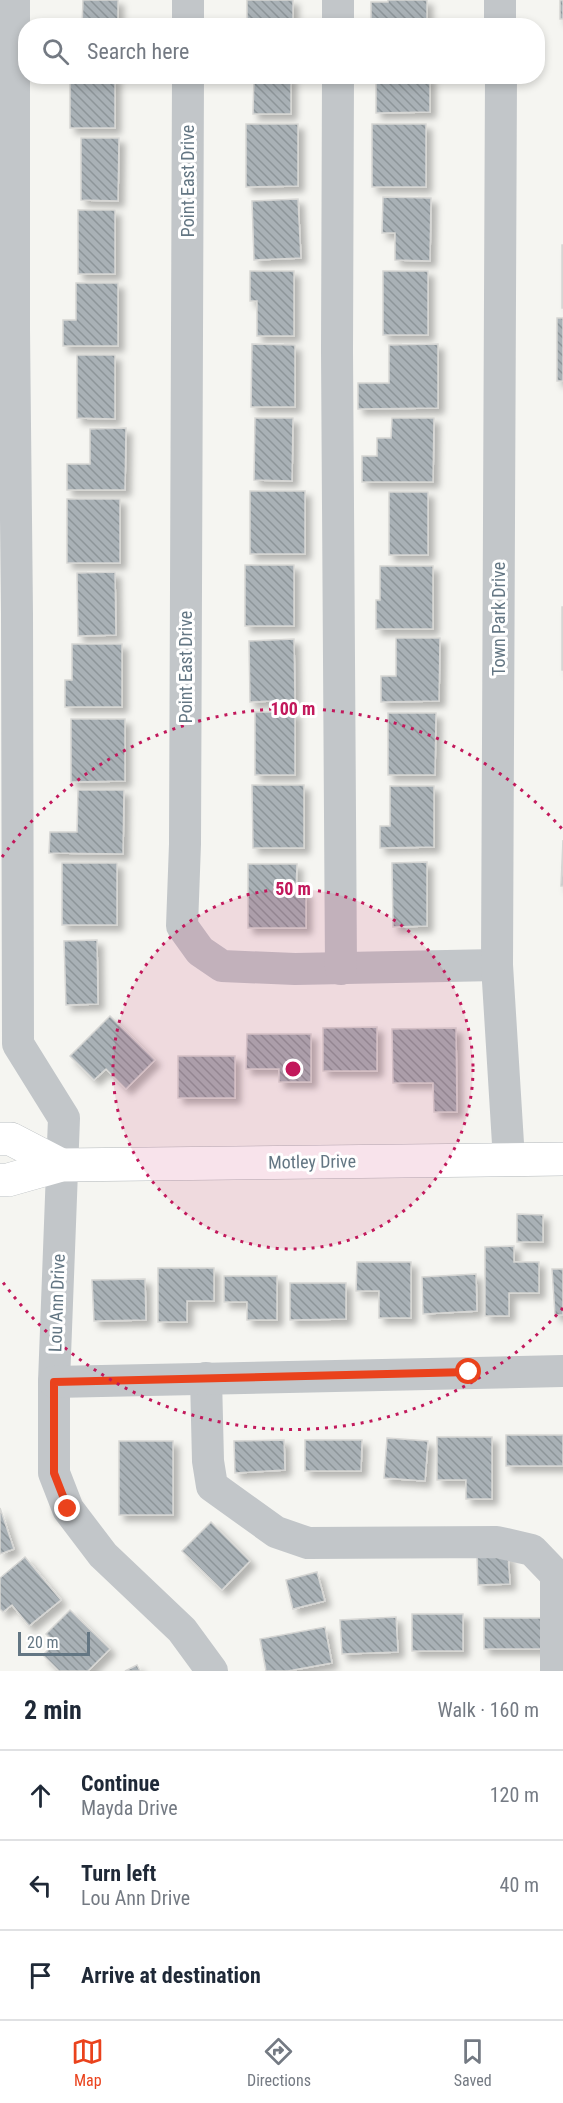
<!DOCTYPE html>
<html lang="en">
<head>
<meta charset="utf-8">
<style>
	body { margin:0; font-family:"Roboto Condensed",sans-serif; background:#f6f6f7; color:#1f2937 }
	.scale { position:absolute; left:18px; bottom:15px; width:72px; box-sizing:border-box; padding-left:6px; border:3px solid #637683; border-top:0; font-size:16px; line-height:21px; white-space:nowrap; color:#637683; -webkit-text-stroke:4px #fff; paint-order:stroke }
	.stop { position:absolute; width:18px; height:18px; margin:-14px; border:4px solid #ea421c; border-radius:50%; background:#fff }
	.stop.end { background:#ea421c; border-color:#fff; box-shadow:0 2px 6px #0008 }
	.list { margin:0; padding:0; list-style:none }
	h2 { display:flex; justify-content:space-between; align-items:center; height:78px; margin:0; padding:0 24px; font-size:26px }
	h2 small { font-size:20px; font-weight:400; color:#747a83 }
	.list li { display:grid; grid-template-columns:39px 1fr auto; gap:18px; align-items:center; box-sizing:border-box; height:90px; padding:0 24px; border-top:2px solid #e0e1e3 }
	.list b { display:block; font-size:22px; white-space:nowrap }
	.list p { margin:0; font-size:20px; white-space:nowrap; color:#747a83 }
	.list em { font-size:20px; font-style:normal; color:#747a83 }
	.icon { flex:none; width:33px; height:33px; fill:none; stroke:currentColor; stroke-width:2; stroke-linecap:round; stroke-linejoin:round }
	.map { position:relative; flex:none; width:563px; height:1671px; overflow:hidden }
	.search { position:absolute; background:#fff; box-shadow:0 3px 9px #0003; left:18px; right:18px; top:18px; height:66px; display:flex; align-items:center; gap:15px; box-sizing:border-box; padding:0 21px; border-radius:24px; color:#747a83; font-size:22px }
	.sheet { height:348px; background:#fff }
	nav { display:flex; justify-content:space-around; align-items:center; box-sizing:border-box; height:84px; border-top:2px solid #e0e1e3; background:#fff; font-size:16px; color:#747a83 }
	nav a { display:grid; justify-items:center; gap:3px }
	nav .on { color:#ea421c }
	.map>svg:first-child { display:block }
	.building { fill:url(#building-back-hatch); stroke:#d6d6d4; stroke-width:1.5; filter:url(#shadow) }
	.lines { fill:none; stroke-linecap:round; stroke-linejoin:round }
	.major-casing { stroke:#b3b8bb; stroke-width:34 }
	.minor { stroke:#c2c6c9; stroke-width:32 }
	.major { stroke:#fff; stroke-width:33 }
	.route { stroke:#ea421c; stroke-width:8 }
	.ring { fill:none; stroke:#c2185b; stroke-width:3; stroke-dasharray:3 6 }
	.labels { text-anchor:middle; stroke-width:6; stroke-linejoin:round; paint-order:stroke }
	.street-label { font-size:18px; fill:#637683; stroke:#fff }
	.centre { fill:#c2185b; stroke:#fff; stroke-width:3 }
	.ring-label { font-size:18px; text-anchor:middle; font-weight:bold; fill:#c2185b; stroke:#fff; stroke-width:6; stroke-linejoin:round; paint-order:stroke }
</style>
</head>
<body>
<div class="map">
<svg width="563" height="1671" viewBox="0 0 563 1671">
	<defs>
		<pattern id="building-back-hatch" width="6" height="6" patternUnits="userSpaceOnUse" patternTransform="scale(1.5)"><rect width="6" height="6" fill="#a9b1b6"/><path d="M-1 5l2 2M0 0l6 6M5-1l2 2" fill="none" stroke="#8d9599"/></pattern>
		<filter id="shadow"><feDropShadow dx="5.5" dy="5.5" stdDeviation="3" flood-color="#0004"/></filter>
	</defs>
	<rect width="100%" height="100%" fill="#f5f5f1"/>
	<g class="building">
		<path d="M83,0H118V26H82Z"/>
		<rect x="247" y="0" width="46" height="26"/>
		<path d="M388,0H427V26H371V2H388Z"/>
		<rect x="560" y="0" width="3" height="19"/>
		<rect x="70" y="76" width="45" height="52"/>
		<path d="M254,76H291V114H253Z"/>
		<path d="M430,76V112L376,113V77Z"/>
		<path d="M246,124H298V186L246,187Z"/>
		<rect x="372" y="124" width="54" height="63"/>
		<path d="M81,138H119L118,201L81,200Z"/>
		<path d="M383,197L431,198L430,261L395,260V233H382Z"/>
		<path d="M298,199L301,258L254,260L252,201Z"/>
		<rect x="78" y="210" width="37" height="64"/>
		<rect x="562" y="245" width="1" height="63"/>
		<path d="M250,271H294V336H257V301H250Z"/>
		<rect x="383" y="271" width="45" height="64"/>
		<path d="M76,283H118V346H63V320H76Z"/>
		<rect x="557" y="318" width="6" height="63"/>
		<path d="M252,344L295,345V407H251Z"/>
		<path d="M438,344V408L358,409V383H389V345Z"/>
		<path d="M77,355H115V419L77,418Z"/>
		<path d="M255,418H293L292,481L254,480Z"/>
		<path d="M392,418H434L433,482H362V456H377V438H391Z"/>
		<path d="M126,428L125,490H67V464H90V429Z"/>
		<rect x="250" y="491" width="55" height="63"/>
		<rect x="389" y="492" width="39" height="63"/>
		<rect x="67" y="499" width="53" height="64"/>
		<rect x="245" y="565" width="49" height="61"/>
		<path d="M380,566H433V629H376V600H380Z"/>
		<path d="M115,572L116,635L78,636L77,573Z"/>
		<rect x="562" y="607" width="1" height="63"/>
		<path d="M396,638H440L439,701L381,702V676H396Z"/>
		<path d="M294,639L295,700L250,702L249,641Z"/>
		<path d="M72,644H122V707H65V680H72Z"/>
		<rect x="255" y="712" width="40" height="63"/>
		<path d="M388,713H436L435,775H388Z"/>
		<path d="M71,719H125V781L71,782Z"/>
		<path d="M252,785H304V848H253Z"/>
		<path d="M390,786H434V847L380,848V826H390Z"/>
		<path d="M78,790H124L123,854L49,853L50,832H77Z"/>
		<path d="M563,840V886H561Z"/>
		<path d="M427,862V926L393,927L392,863Z"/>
		<rect x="62" y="863" width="55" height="62"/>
		<path d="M248,864H297L296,891H306V928H248Z"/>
		<path d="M97,940L98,1004L66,1005L64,941Z"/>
		<path d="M110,1016L155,1060L126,1089L106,1069L94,1080L70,1056Z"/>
		<path d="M377,1027V1071H323V1028Z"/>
		<path d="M456,1028L457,1112H434L433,1083H393L392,1029Z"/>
		<path d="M247,1034H311V1082H279V1069H246Z"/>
		<rect x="178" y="1056" width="57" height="42"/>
		<path d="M517,1214L543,1215V1242H517Z"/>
		<path d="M514,1246V1262H539V1293H509V1316H485V1247Z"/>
		<path d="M357,1262H411V1318H379V1291H356Z"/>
		<path d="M158,1268H214V1301H187V1322H158Z"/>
		<path d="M552,1269H563V1315H555Z"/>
		<path d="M476,1274L477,1311L423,1314L422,1277Z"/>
		<path d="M224,1276H277V1320H247V1302H224Z"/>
		<path d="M145,1279L146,1320L94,1321L92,1280Z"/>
		<path d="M290,1283H346V1319L290,1320Z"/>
		<rect x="506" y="1435" width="57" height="31"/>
		<path d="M437,1437H492V1499H466V1480H437Z"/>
		<path d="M387,1438L428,1441L425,1481L384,1478Z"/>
		<path d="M284,1440L285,1470L235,1473L234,1441Z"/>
		<path d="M305,1440H362L361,1471H305Z"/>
		<rect x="119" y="1441" width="54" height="74"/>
		<path d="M0,1508L14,1549L0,1554Z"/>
		<path d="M211,1522L250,1561L222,1590L182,1551Z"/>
		<path d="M508,1555L510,1584L478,1585L477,1556Z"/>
		<path d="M25,1557L61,1600L29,1626L12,1605L3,1612L0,1609V1578Z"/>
		<path d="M317,1572L325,1601L293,1609L286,1580Z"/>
		<path d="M70,1610L110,1649L88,1671H59L43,1655L55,1643L46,1634Z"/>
		<rect x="412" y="1614" width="51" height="37"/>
		<path d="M396,1617L398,1652L342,1654L340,1620Z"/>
		<rect x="484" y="1618" width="58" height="31"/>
		<path d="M325,1627L332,1663L288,1671H266L260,1639Z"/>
		<path d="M137,1665L140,1671H125Z"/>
	</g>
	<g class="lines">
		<g class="major-casing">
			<g id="major">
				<path d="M0,1139H11L61,1165"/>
				<path d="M0,1180H8L61,1165L563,1159"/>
			</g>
		</g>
		<g class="minor">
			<path d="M14,0V330L17,614L18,1044L64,1118L54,1382V1473L68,1509L103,1555L182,1630L212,1671"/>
			<path d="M500,0V26"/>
			<path d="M188,26V0"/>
			<path d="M338,26V0"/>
			<path d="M188,76L185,844L182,926L200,951L222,966L295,969L497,965"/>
			<path d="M338,76L337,351L341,969"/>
			<path d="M501,76L497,965L509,1160"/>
			<path d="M206,1378L208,1461L212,1486L276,1532L308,1543L497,1542L532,1550L556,1575V1671"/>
			<path d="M54,1382L563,1371"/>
		</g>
		<use href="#major" class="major"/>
	</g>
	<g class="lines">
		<path class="route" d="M68,1509L54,1473V1382L469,1372"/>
	</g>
	<circle cx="293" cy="1069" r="180" fill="#c2185b" fill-opacity=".12"/>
	<g class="ring">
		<circle cx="293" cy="1069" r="180"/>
		<path d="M563 1308A360 360 0 0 1 2 1281M2 857A360 360 0 0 1 563 830"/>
	</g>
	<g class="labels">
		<g class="street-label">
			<text transform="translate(188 181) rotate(-90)" y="6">Point East Drive</text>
			<text transform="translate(499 619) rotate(-90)" y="6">Town Park Drive</text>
			<text transform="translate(186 667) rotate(-90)" y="6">Point East Drive</text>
			<text transform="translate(312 1162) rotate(-1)" y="6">Motley Drive</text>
			<text transform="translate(57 1303) rotate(-88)" y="6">Lou Ann Drive</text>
		</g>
	</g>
	<circle cx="293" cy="1069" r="9" class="centre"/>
	<g class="ring-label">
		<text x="293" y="715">100 m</text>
		<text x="293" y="895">50 m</text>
	</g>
</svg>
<div class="scale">20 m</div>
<div class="stop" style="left:469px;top:1372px"></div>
<div class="stop end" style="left:68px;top:1509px"></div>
<div class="search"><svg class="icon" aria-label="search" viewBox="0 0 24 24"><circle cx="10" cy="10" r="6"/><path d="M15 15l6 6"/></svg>Search here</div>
</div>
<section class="sheet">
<h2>2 min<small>Walk · 160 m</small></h2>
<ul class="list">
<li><svg class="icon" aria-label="ahead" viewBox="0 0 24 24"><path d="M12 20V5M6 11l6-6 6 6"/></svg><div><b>Continue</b><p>Mayda Drive</p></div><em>120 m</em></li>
<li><svg class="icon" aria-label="left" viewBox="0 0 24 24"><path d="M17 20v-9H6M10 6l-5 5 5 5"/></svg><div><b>Turn left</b><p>Lou Ann Drive</p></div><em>40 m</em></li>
<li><svg class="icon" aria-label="arrive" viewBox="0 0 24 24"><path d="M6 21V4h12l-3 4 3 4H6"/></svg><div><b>Arrive at destination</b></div></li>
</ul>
</section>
<nav>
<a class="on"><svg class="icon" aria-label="map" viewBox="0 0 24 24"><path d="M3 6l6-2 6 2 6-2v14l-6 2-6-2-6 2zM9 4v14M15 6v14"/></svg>Map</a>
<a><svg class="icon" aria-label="directions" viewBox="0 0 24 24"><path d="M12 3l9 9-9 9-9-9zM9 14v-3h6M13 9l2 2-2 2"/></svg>Directions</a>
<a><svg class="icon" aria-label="saved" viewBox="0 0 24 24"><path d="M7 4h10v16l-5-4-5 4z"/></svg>Saved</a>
</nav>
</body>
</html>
